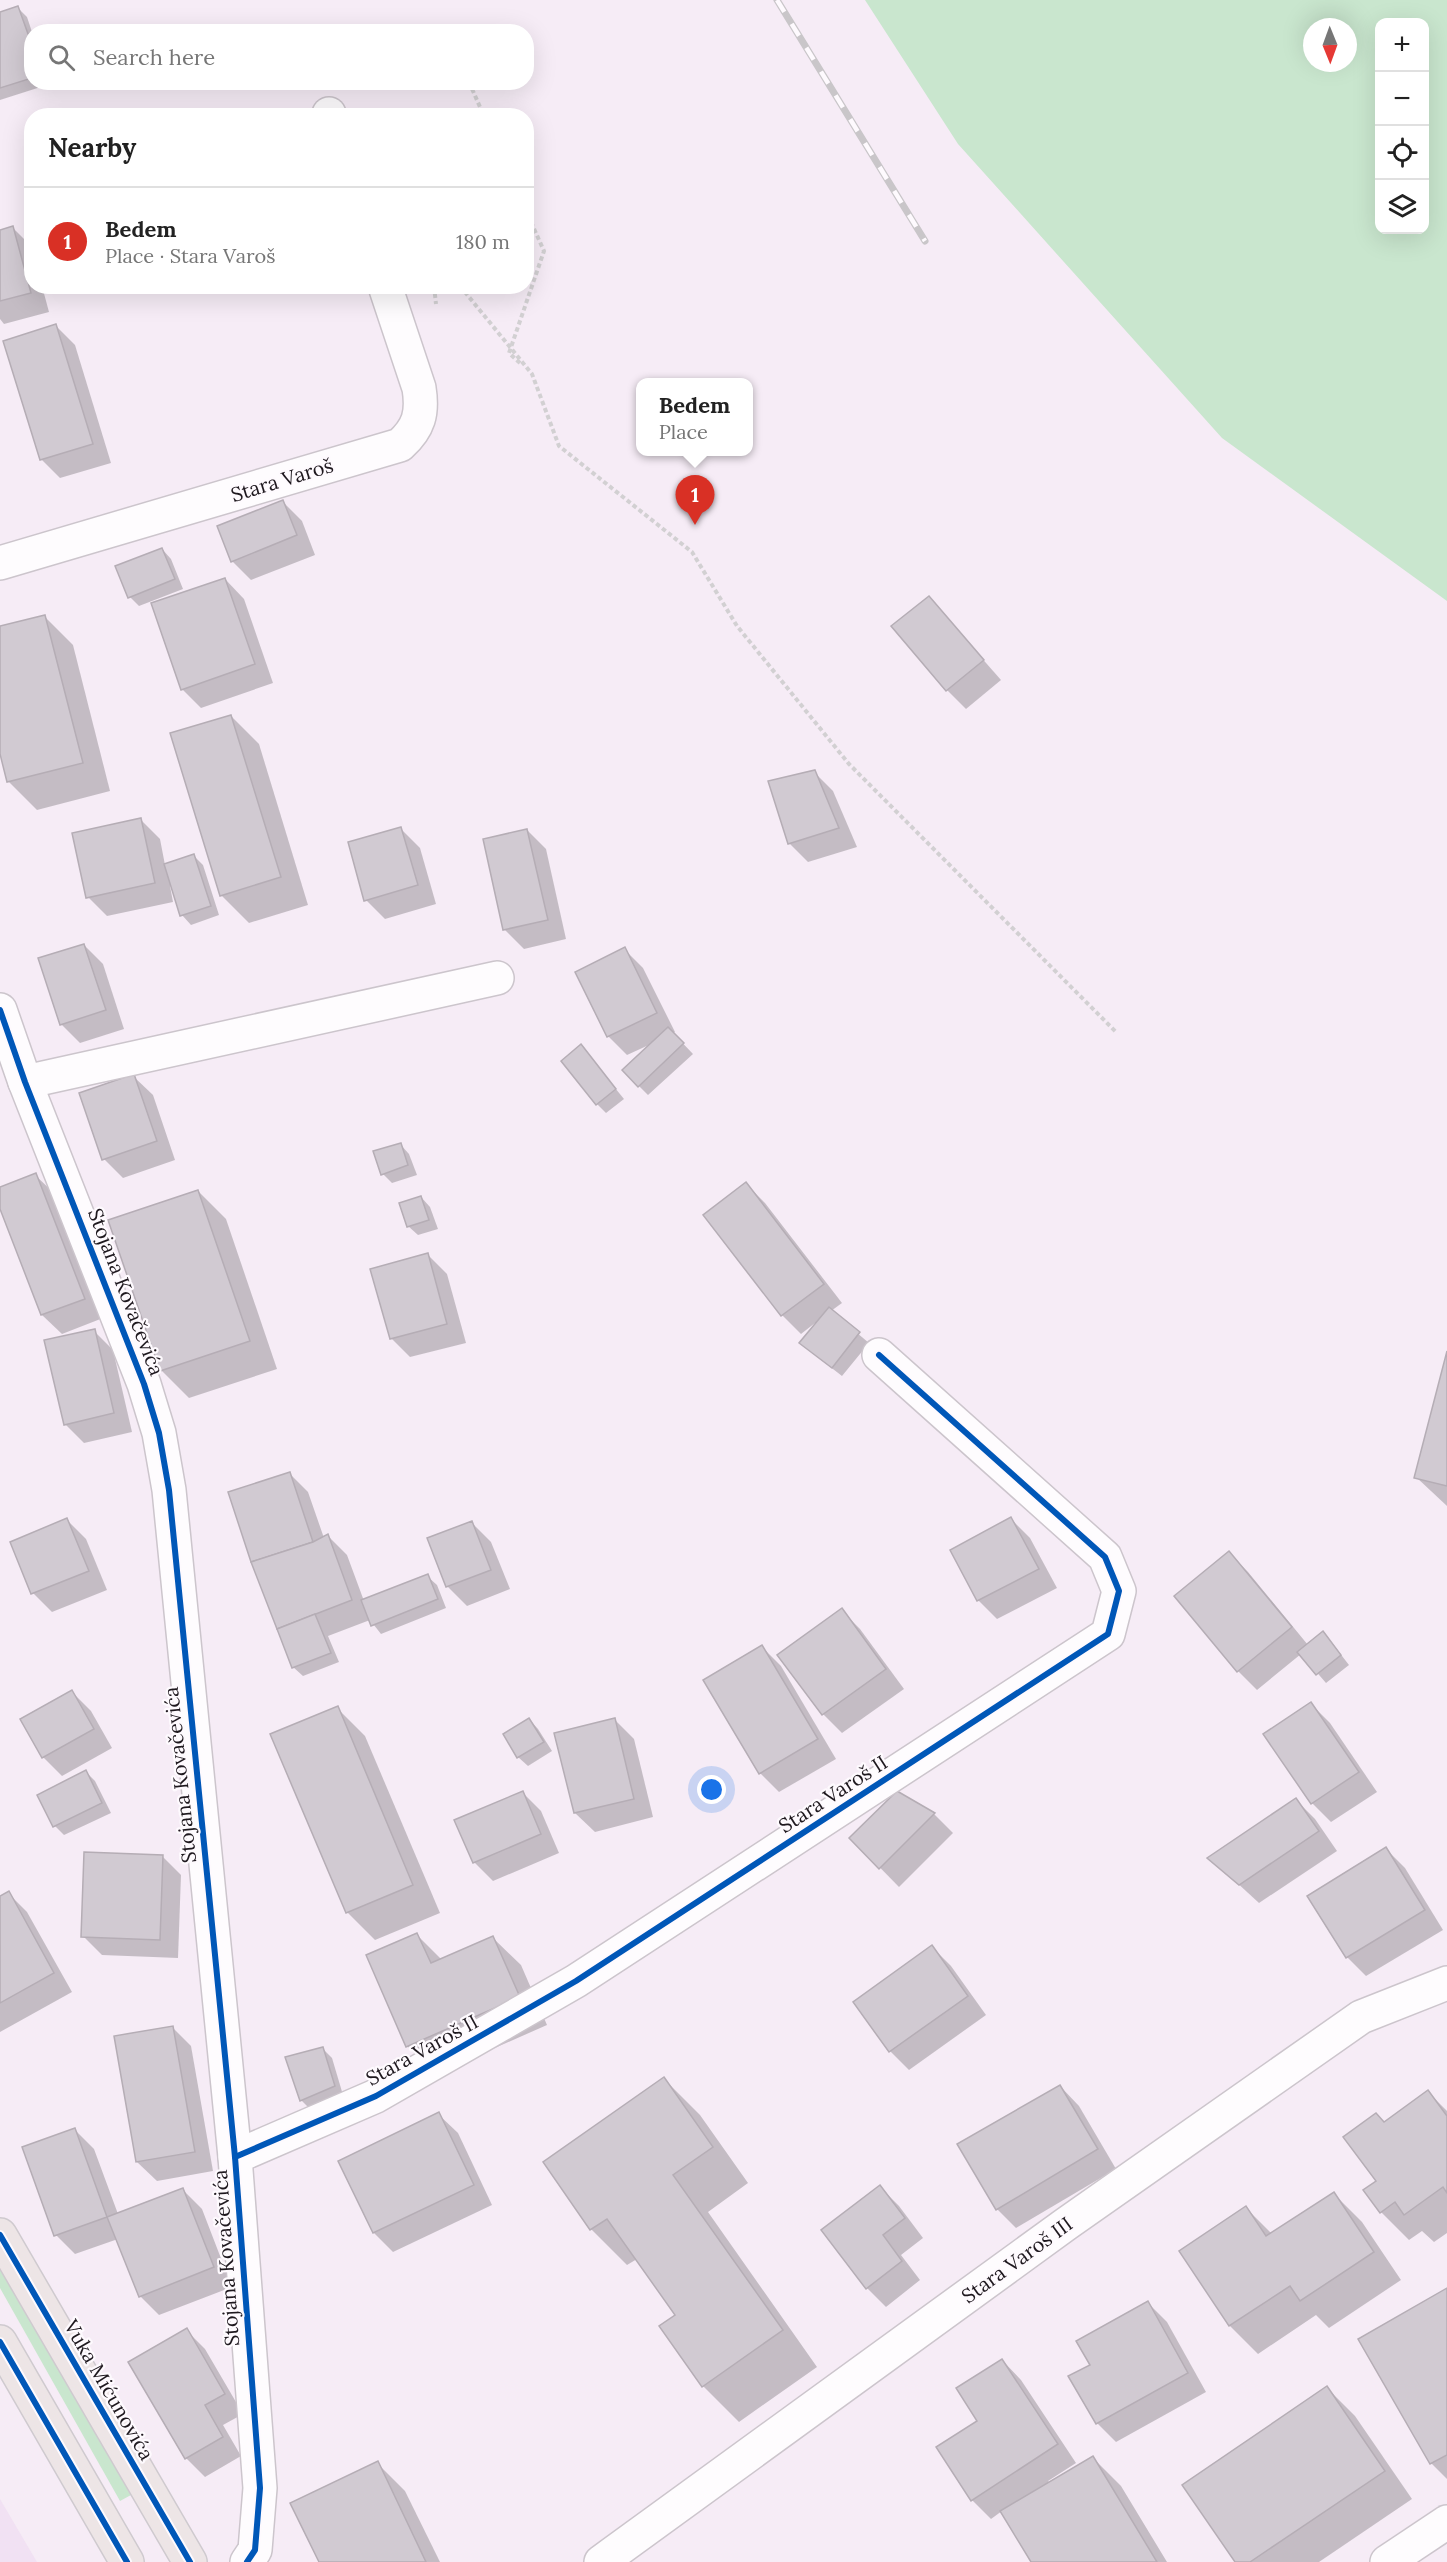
<!DOCTYPE html>
<html lang="en">
<head>
<meta charset="utf-8">
<style>
	body { margin:0; font-family:Lora,serif; background:#f6f6f6; color:#222 }
	.controls { position:absolute; right:18px; top:18px; display:grid; overflow:hidden; border-radius:12px; box-shadow:0 6px 24px #0002 }
	.controls button { width:54px; height:54px; display:grid; place-items:center; padding:0; border:0; border-bottom:2px solid #e0e0e0; background:#fff; color:#222; font:30px sans-serif }
	.compass { position:absolute; left:1303px; top:18px; width:54px; height:54px; border-radius:50%; background:#fff; box-shadow:0 6px 24px #0002; rotate:179deg }
	.you { position:absolute; left:712px; top:1790px; width:21px; height:21px; margin:-15px; border:4px solid #fff; border-radius:50%; background:#1a73e8; box-shadow:0 0 0 9px #1a73e833 }
	.badge { display:grid; place-items:center; width:39px; height:39px; border-radius:50%; background:#d93025; color:#fff; font-size:20px; font-weight:700 }
	.pin { position:absolute; translate:-50% -50px; filter:drop-shadow(0 2px 3px #0008) }
	.pin::after { content:''; position:absolute; top:32px; width:21px; height:18px; background:inherit; clip-path:polygon(0 0,100% 0,50% 100%) }
	.popup { position:absolute; left:636px; top:378px; width:117px; height:78px; box-sizing:border-box; display:grid; place-content:center; border-radius:12px; background:#fff; filter:drop-shadow(0 2px 4px #0005); font-size:20px; white-space:nowrap; color:#767676 }
	.popup b { font-size:22px; color:#222 }
	.popup::after { content:''; position:absolute; left:50%; top:100%; margin-left:-12px; border:12px solid transparent; border-top-color:#fff }
	.list { margin:0; padding:0; list-style:none }
	h2 { display:flex; justify-content:space-between; align-items:center; height:78px; margin:0; padding:0 24px; font-size:26px }
	h2 small { font-size:20px; font-weight:400; color:#767676 }
	.list li { display:grid; grid-template-columns:39px 1fr auto; gap:18px; align-items:center; box-sizing:border-box; height:108px; padding:0 24px; border-top:2px solid #e0e0e0 }
	.list b { display:block; font-size:22px; white-space:nowrap }
	.list p { margin:0; font-size:20px; white-space:nowrap; color:#767676 }
	.list em { font-size:20px; font-style:normal; color:#767676 }
	.icon { flex:none; width:33px; height:33px; fill:none; stroke:currentColor; stroke-width:2; stroke-linecap:round; stroke-linejoin:round }
	.map { position:relative; flex:none; width:1447px; height:2562px; overflow:hidden }
	.search { position:absolute; background:#fff; box-shadow:0 6px 24px #0002; left:24px; top:24px; width:510px; height:66px; display:flex; align-items:center; gap:15px; box-sizing:border-box; padding:0 21px; border-radius:24px; color:#767676; font-size:22px }
	.panel { position:absolute; background:#fff; box-shadow:0 6px 24px #0002; left:24px; top:108px; width:510px; height:186px; border-radius:24px }
	.map>svg:first-child { display:block }
	.built { fill:#f1e1f3 }
	.green { fill:#c9e6ce; fill-rule:evenodd }
	.shadow { fill:#0003 }
	.building { fill:#d1cad2; stroke:#b5adb5; stroke-width:1.5 }
	.lines { fill:none; stroke-linecap:round; stroke-linejoin:round }
	.minor-casing { stroke:#ccc5cc; stroke-width:36 }
	.major-casing { stroke:#cfcacf; stroke-width:36 }
	.path { stroke:#d2d0d2; stroke-width:4; stroke-dasharray:4.5 3; stroke-linecap:butt }
	.minor { stroke:#fefcfe; stroke-width:33 }
	.major { stroke:#ede5e6; stroke-width:33 }
	.rail-casing { stroke:#c9c6c9; stroke-width:7 }
	.rail { stroke:#fefafe; stroke-width:4.5; stroke-dasharray:14; stroke-linecap:butt }
	.cycleway-casing { stroke:#fefafe; stroke-width:10 }
	.cycleway { stroke:#0057b8; stroke-width:6 }
	.labels { text-anchor:middle; stroke-width:4.5; stroke-linejoin:round; paint-order:stroke }
	.street-label { font-size:20px; fill:#1e181e; stroke:#fefafe }
</style>
</head>
<body>
<div class="map">
<svg width="1447" height="2562" viewBox="0 0 1447 2562">
	<rect width="100%" height="100%" fill="#f6ecf6"/>
	<path class="built" d="M0,2499L37,2562H0Z"/>
	<g class="green">
		<path d="M865,0H1447V601L1222,438L958,144ZM1380,22H1424V230H1380ZM1312,27H1348V63H1312Z"/>
		<path d="M0,2263L131,2495L120,2501L0,2288Z"/>
	</g>
	<g class="shadow">
		<path d="M18,8L27,17L32,32V82L50,84L0,100V13Z"/>
		<path d="M13,228L32,247V286H42L49,312L4,324L0,319V231Z"/>
		<path d="M56,326L75,345L111,463L60,478L41,459Z"/>
		<path d="M283,502L302,521L315,555L251,580L232,561Z"/>
		<path d="M162,549L171,559L183,589L139,606L130,597Z"/>
		<path d="M225,579L244,599L273,683L201,708L182,689Z"/>
		<path d="M929,598L1001,680L966,709L947,690Z"/>
		<path d="M45,617L73,645L110,791L37,810L9,782L0,754V628Z"/>
		<path d="M231,716L259,744L308,905L249,923L221,895Z"/>
		<path d="M814,772L833,791L857,847L808,862L789,843Z"/>
		<path d="M141,820L160,839L165,865L194,856L203,865L219,915L191,925L182,915L172,885L170,886L173,902L107,916L88,897Z"/>
		<path d="M401,829L420,848L436,904L385,919L366,900Z"/>
		<path d="M527,830L546,849L566,939L524,949L505,930Z"/>
		<path d="M84,945L103,964L124,1029L80,1043L61,1024Z"/>
		<path d="M624,949L643,968L675,1032L673,1033L693,1054L648,1095L639,1086L651,1044L627,1055L608,1036Z"/>
		<path d="M581,1046L624,1099L606,1113L597,1104Z"/>
		<path d="M133,1076L153,1095L175,1160L123,1178L104,1159Z"/>
		<path d="M400,1144L409,1154L417,1175L392,1183L383,1174Z"/>
		<path d="M35,1175L55,1194L103,1318L62,1334L42,1315L0,1205V1188Z"/>
		<path d="M746,1184L765,1203L842,1303L831,1311L869,1343L842,1376L811,1352L815,1323L801,1334L782,1315L705,1215Z"/>
		<path d="M198,1191L226,1219L277,1369L189,1398L161,1370Z"/>
		<path d="M421,1197L430,1207L438,1229L418,1235L408,1226Z"/>
		<path d="M428,1255L447,1274L466,1343L410,1357L391,1338Z"/>
		<path d="M94,1331L113,1350L132,1432L84,1443L65,1424Z"/>
		<path d="M1447,1357V1506L1416,1477Z"/>
		<path d="M289,1473L308,1492L324,1538L328,1536L347,1555L364,1601L427,1576L437,1585L446,1608L381,1634L370,1620L328,1636L339,1662L303,1676L293,1667Z"/>
		<path d="M1011,1519L1030,1538L1057,1588L997,1619L978,1600Z"/>
		<path d="M67,1520L86,1539L107,1590L52,1612L33,1593Z"/>
		<path d="M472,1523L491,1542L510,1589L467,1606L448,1587L429,1539Z"/>
		<path d="M1229,1553L1248,1572L1308,1645L1332,1643L1349,1665L1326,1683L1301,1654L1257,1690L1238,1671Z"/>
		<path d="M841,1610L860,1629L904,1689L842,1733L823,1714L780,1655Z"/>
		<path d="M762,1647L781,1666L836,1759L779,1792L760,1773Z"/>
		<path d="M72,1692L91,1711L112,1748L62,1776L43,1757Z"/>
		<path d="M1311,1704L1330,1723L1377,1792L1331,1822L1312,1803L1265,1734Z"/>
		<path d="M337,1708L365,1736L440,1913L375,1940L347,1912Z"/>
		<path d="M529,1719L538,1729L552,1751L528,1766L518,1757Z"/>
		<path d="M615,1720L634,1739L653,1817L595,1832L575,1813Z"/>
		<path d="M86,1772L95,1781L111,1813L64,1835L55,1826Z"/>
		<path d="M522,1792L541,1811L559,1853L493,1881L474,1862Z"/>
		<path d="M898,1793L934,1814L953,1833L899,1887L851,1838Z"/>
		<path d="M1296,1800L1315,1819L1337,1851L1259,1903L1210,1858Z"/>
		<path d="M1386,1849L1405,1868L1443,1930L1366,1976L1347,1957Z"/>
		<path d="M162,1856L181,1875L178,1958L102,1955L83,1936Z"/>
		<path d="M8,1893L27,1912L72,1992L0,2032V1897Z"/>
		<path d="M417,1935L442,1960L492,1937L521,1965L547,2025L436,2074L407,2046Z"/>
		<path d="M932,1947L951,1966L986,2015L909,2070L890,2051Z"/>
		<path d="M172,2027L191,2046L213,2171L157,2181L137,2162Z"/>
		<path d="M323,2049L332,2058L343,2095L310,2109L301,2100Z"/>
		<path d="M664,2079L700,2115L748,2183L708,2212L817,2367L739,2422L703,2386L677,2315L637,2259L627,2265L591,2229L545,2162Z"/>
		<path d="M1060,2086L1079,2106L1116,2169L1016,2228L997,2209Z"/>
		<path d="M1428,2092L1447,2111V2233L1434,2242L1422,2231L1409,2240L1381,2212L1378,2181L1385,2123Z"/>
		<path d="M438,2114L458,2133L492,2205L393,2252L374,2233L340,2162Z"/>
		<path d="M75,2130L94,2149L118,2214L183,2190L202,2209L232,2287L159,2315L140,2296L118,2239L75,2254L56,2235Z"/>
		<path d="M880,2187L899,2206L923,2238L901,2255L920,2280L886,2307L867,2288Z"/>
		<path d="M1334,2194L1362,2222L1401,2280L1329,2328L1316,2315L1258,2354L1230,2326L1181,2251L1246,2208L1272,2234Z"/>
		<path d="M1447,2290V2479L1431,2463L1360,2339Z"/>
		<path d="M1148,2303L1167,2322L1206,2392L1116,2442L1097,2423L1092,2366Z"/>
		<path d="M186,2330L205,2349L243,2414L223,2425L241,2456L205,2477L186,2458Z"/>
		<path d="M1002,2360L1021,2380L1076,2463L1048,2481L1050,2483L1093,2458L1121,2486L1167,2562H1033L1002,2511L991,2519L972,2500L979,2421Z"/>
		<path d="M1327,2388L1355,2416L1412,2499L1319,2562H1237Z"/>
		<path d="M377,2463L405,2491L440,2562H321Z"/>
	</g>
	<g class="building">
		<path d="M18,6L32,45V78L0,88V12Z"/>
		<path d="M13,226L31,293L0,301V230Z"/>
		<path d="M56,324L93,444L40,460L3,341Z"/>
		<path d="M283,500L297,535L231,562L217,526Z"/>
		<path d="M162,548L175,579L128,598L115,566Z"/>
		<path d="M225,578L255,664L181,690L151,603Z"/>
		<path d="M929,596L984,660L946,691L891,626Z"/>
		<path d="M45,615L83,763L7,782L0,754V626Z"/>
		<path d="M231,715L281,877L220,896L170,733Z"/>
		<path d="M815,770L839,828L788,844L768,781Z"/>
		<path d="M141,818L155,883L86,898L72,833Z"/>
		<path d="M401,827L418,885L364,901L348,842Z"/>
		<path d="M527,829L548,920L503,930L483,839Z"/>
		<path d="M194,854L211,906L180,916L164,864Z"/>
		<path d="M84,944L106,1010L60,1025L38,958Z"/>
		<path d="M625,947L657,1013L607,1037L575,972Z"/>
		<path d="M668,1027L684,1043L638,1087L622,1070Z"/>
		<path d="M581,1044L616,1089L596,1105L561,1061Z"/>
		<path d="M134,1074L157,1141L102,1160L79,1093Z"/>
		<path d="M401,1143L408,1165L381,1175L373,1151Z"/>
		<path d="M36,1173L85,1299L41,1315L0,1209V1187Z"/>
		<path d="M746,1182L824,1284L781,1316L703,1215Z"/>
		<path d="M198,1190L250,1341L160,1371L108,1220Z"/>
		<path d="M421,1196L429,1220L407,1227L399,1203Z"/>
		<path d="M428,1253L447,1324L390,1339L370,1269Z"/>
		<path d="M829,1307L860,1332L832,1368L799,1343Z"/>
		<path d="M95,1329L114,1413L64,1425L44,1340Z"/>
		<path d="M1447,1351V1486L1414,1478Z"/>
		<path d="M290,1472L313,1542L251,1562L228,1492Z"/>
		<path d="M1011,1517L1039,1569L977,1601L950,1550Z"/>
		<path d="M67,1518L89,1571L31,1594L10,1542Z"/>
		<path d="M472,1521L491,1570L446,1587L427,1538Z"/>
		<path d="M328,1534L352,1600L277,1629L251,1562L313,1542Z"/>
		<path d="M1229,1551L1292,1627L1237,1672L1174,1596Z"/>
		<path d="M428,1574L438,1599L371,1626L361,1600Z"/>
		<path d="M842,1608L886,1669L822,1715L777,1655Z"/>
		<path d="M315,1614L331,1653L292,1668L277,1629Z"/>
		<path d="M1323,1631L1341,1655L1316,1675L1297,1652Z"/>
		<path d="M762,1645L818,1739L759,1774L703,1680Z"/>
		<path d="M72,1690L94,1729L42,1758L20,1719Z"/>
		<path d="M1311,1702L1359,1772L1311,1804L1263,1734Z"/>
		<path d="M338,1706L413,1885L346,1913L270,1734Z"/>
		<path d="M529,1718L544,1742L517,1758L503,1734Z"/>
		<path d="M615,1718L634,1799L574,1813L554,1733Z"/>
		<path d="M86,1770L102,1803L53,1827L37,1795Z"/>
		<path d="M523,1791L541,1834L473,1863L454,1820Z"/>
		<path d="M897,1791L935,1813L879,1869L849,1838Z"/>
		<path d="M1296,1798L1319,1831L1239,1885L1207,1858Z"/>
		<path d="M1386,1847L1425,1910L1346,1958L1307,1896Z"/>
		<path d="M84,1852L163,1855L160,1940L81,1937Z"/>
		<path d="M9,1891L54,1973L0,2003V1896Z"/>
		<path d="M417,1933L431,1963L493,1936L520,1997L406,2047L366,1955Z"/>
		<path d="M932,1945L968,1996L889,2052L853,2002Z"/>
		<path d="M173,2026L195,2152L136,2162L114,2036Z"/>
		<path d="M323,2047L335,2086L300,2101L285,2057Z"/>
		<path d="M664,2077L713,2147L673,2175L783,2330L702,2387L659,2326L675,2315L607,2219L590,2230L543,2162Z"/>
		<path d="M1060,2085L1098,2149L996,2210L957,2144Z"/>
		<path d="M1428,2090L1447,2116V2193L1443,2187L1404,2215L1395,2202L1380,2213L1363,2190L1376,2181L1343,2137L1376,2113L1384,2122Z"/>
		<path d="M439,2112L474,2185L373,2233L338,2161Z"/>
		<path d="M75,2128L107,2217L54,2236L22,2147Z"/>
		<path d="M880,2185L905,2218L883,2235L902,2261L866,2289L821,2230Z"/>
		<path d="M183,2188L214,2267L139,2297L107,2217Z"/>
		<path d="M1334,2192L1374,2252L1300,2301L1290,2286L1229,2326L1179,2251L1246,2206L1266,2236Z"/>
		<path d="M1447,2288V2455L1430,2464L1358,2339Z"/>
		<path d="M1148,2301L1188,2373L1096,2424L1068,2376L1090,2365L1076,2341Z"/>
		<path d="M187,2328L225,2394L205,2405L223,2437L185,2459L128,2362Z"/>
		<path d="M1002,2359L1058,2444L971,2501L936,2447L977,2421L956,2388Z"/>
		<path d="M1327,2386L1385,2471L1250,2562H1235L1182,2485Z"/>
		<path d="M1093,2456L1157,2562H1031L1000,2511Z"/>
		<path d="M378,2461L426,2562H319L290,2503Z"/>
	</g>
	<g class="lines">
		<g class="minor-casing">
			<g id="minor">
				<path d="M329,114V116"/>
				<path d="M0,563L400,445C419,428 423,413 419,388L385,286"/>
				<path d="M0,1010L25,1082L144,1384L159,1433L169,1490L235,2157L260,2488L255,2550L247,2562"/>
				<path d="M25,1082L497,978"/>
				<path d="M235,2157L376,2096L576,1981L1108,1634L1119,1591L1105,1557L879,1355"/>
				<path d="M601,2562L1066,2224L1361,2017L1447,1983"/>
				<path d="M1387,2562L1447,2522"/>
			</g>
		</g>
		<g class="major-casing">
			<g id="major">
				<path d="M0,2235L190,2562"/>
				<path d="M0,2342L127,2562"/>
			</g>
		</g>
		<g class="path">
			<path d="M469,82L484,116"/>
			<path d="M434,286L436,304"/>
			<path d="M460,286L532,374L559,446L692,552L737,626L849,764L1117,1033"/>
			<path d="M520,363L509,353L544,251L526,211"/>
		</g>
		<use href="#minor" class="minor"/>
		<use href="#major" class="major"/>
		<g class="rail-casing">
			<path id="rail" d="M777,0L925,241"/>
		</g>
		<use href="#rail" class="rail"/>
		<g class="cycleway-casing">
			<g id="cycleway">
				<path d="M0,1010L25,1082L144,1384L159,1433L169,1490L235,2157L260,2488L255,2550L247,2562"/>
				<path d="M235,2157L376,2096L576,1981L1108,1634L1119,1591L1105,1557L879,1355"/>
				<path d="M0,2235L190,2562"/>
				<path d="M0,2342L127,2562"/>
			</g>
		</g>
		<use href="#cycleway" class="cycleway"/>
	</g>
	<g class="labels">
		<g class="street-label">
			<text transform="translate(282 480) rotate(-17)" y="7">Stara Varoš</text>
			<text transform="translate(126 1292) rotate(69)" y="7">Stojana Kovačevića</text>
			<text transform="translate(180 1775) rotate(-96)" y="7">Stojana Kovačevića</text>
			<text transform="translate(833 1794) rotate(-33)" y="7">Stara Varoš II</text>
			<text transform="translate(422 2050) rotate(-29)" y="7">Stara Varoš II</text>
			<text transform="translate(226 2258) rotate(-94)" y="7">Stojana Kovačevića</text>
			<text transform="translate(1017 2260) rotate(-36)" y="7">Stara Varoš III</text>
			<text transform="translate(109 2390) rotate(60)" y="7">Vuka Mićunovića</text>
		</g>
	</g>
</svg>
<div class="controls">
<button>+</button>
<button>−</button>
<button><svg class="icon" aria-label="locate" viewBox="0 0 24 24"><circle cx="12" cy="12" r="6"/><path d="M12 2v4M12 18v4M2 12h4M18 12h4"/></svg></button>
<button><svg class="icon" aria-label="layers" viewBox="0 0 24 24"><path d="M12 4l9 5-9 5-9-5zM3 14l9 5 9-5"/></svg></button>
</div>
<svg class="compass" viewBox="-18 -18 36 36"><path d="M0-13l5 13h-10z" fill="#e53935"/><path d="M0 13l5-13h-10z" fill="#767676"/></svg>
<div class="you"></div>
<div class="pin badge" style="left:695px;top:525px">1</div>
<div class="popup"><b>Bedem</b>Place</div>
<div class="search"><svg class="icon" aria-label="search" viewBox="0 0 24 24"><circle cx="10" cy="10" r="6"/><path d="M15 15l6 6"/></svg>Search here</div>
<section class="panel">
<h2>Nearby<small></small></h2>
<ul class="list">
<li><span class="badge">1</span><div><b>Bedem</b><p>Place · Stara Varoš</p></div><em>180 m</em></li>
</ul>
</section>
</div>
</body>
</html>
